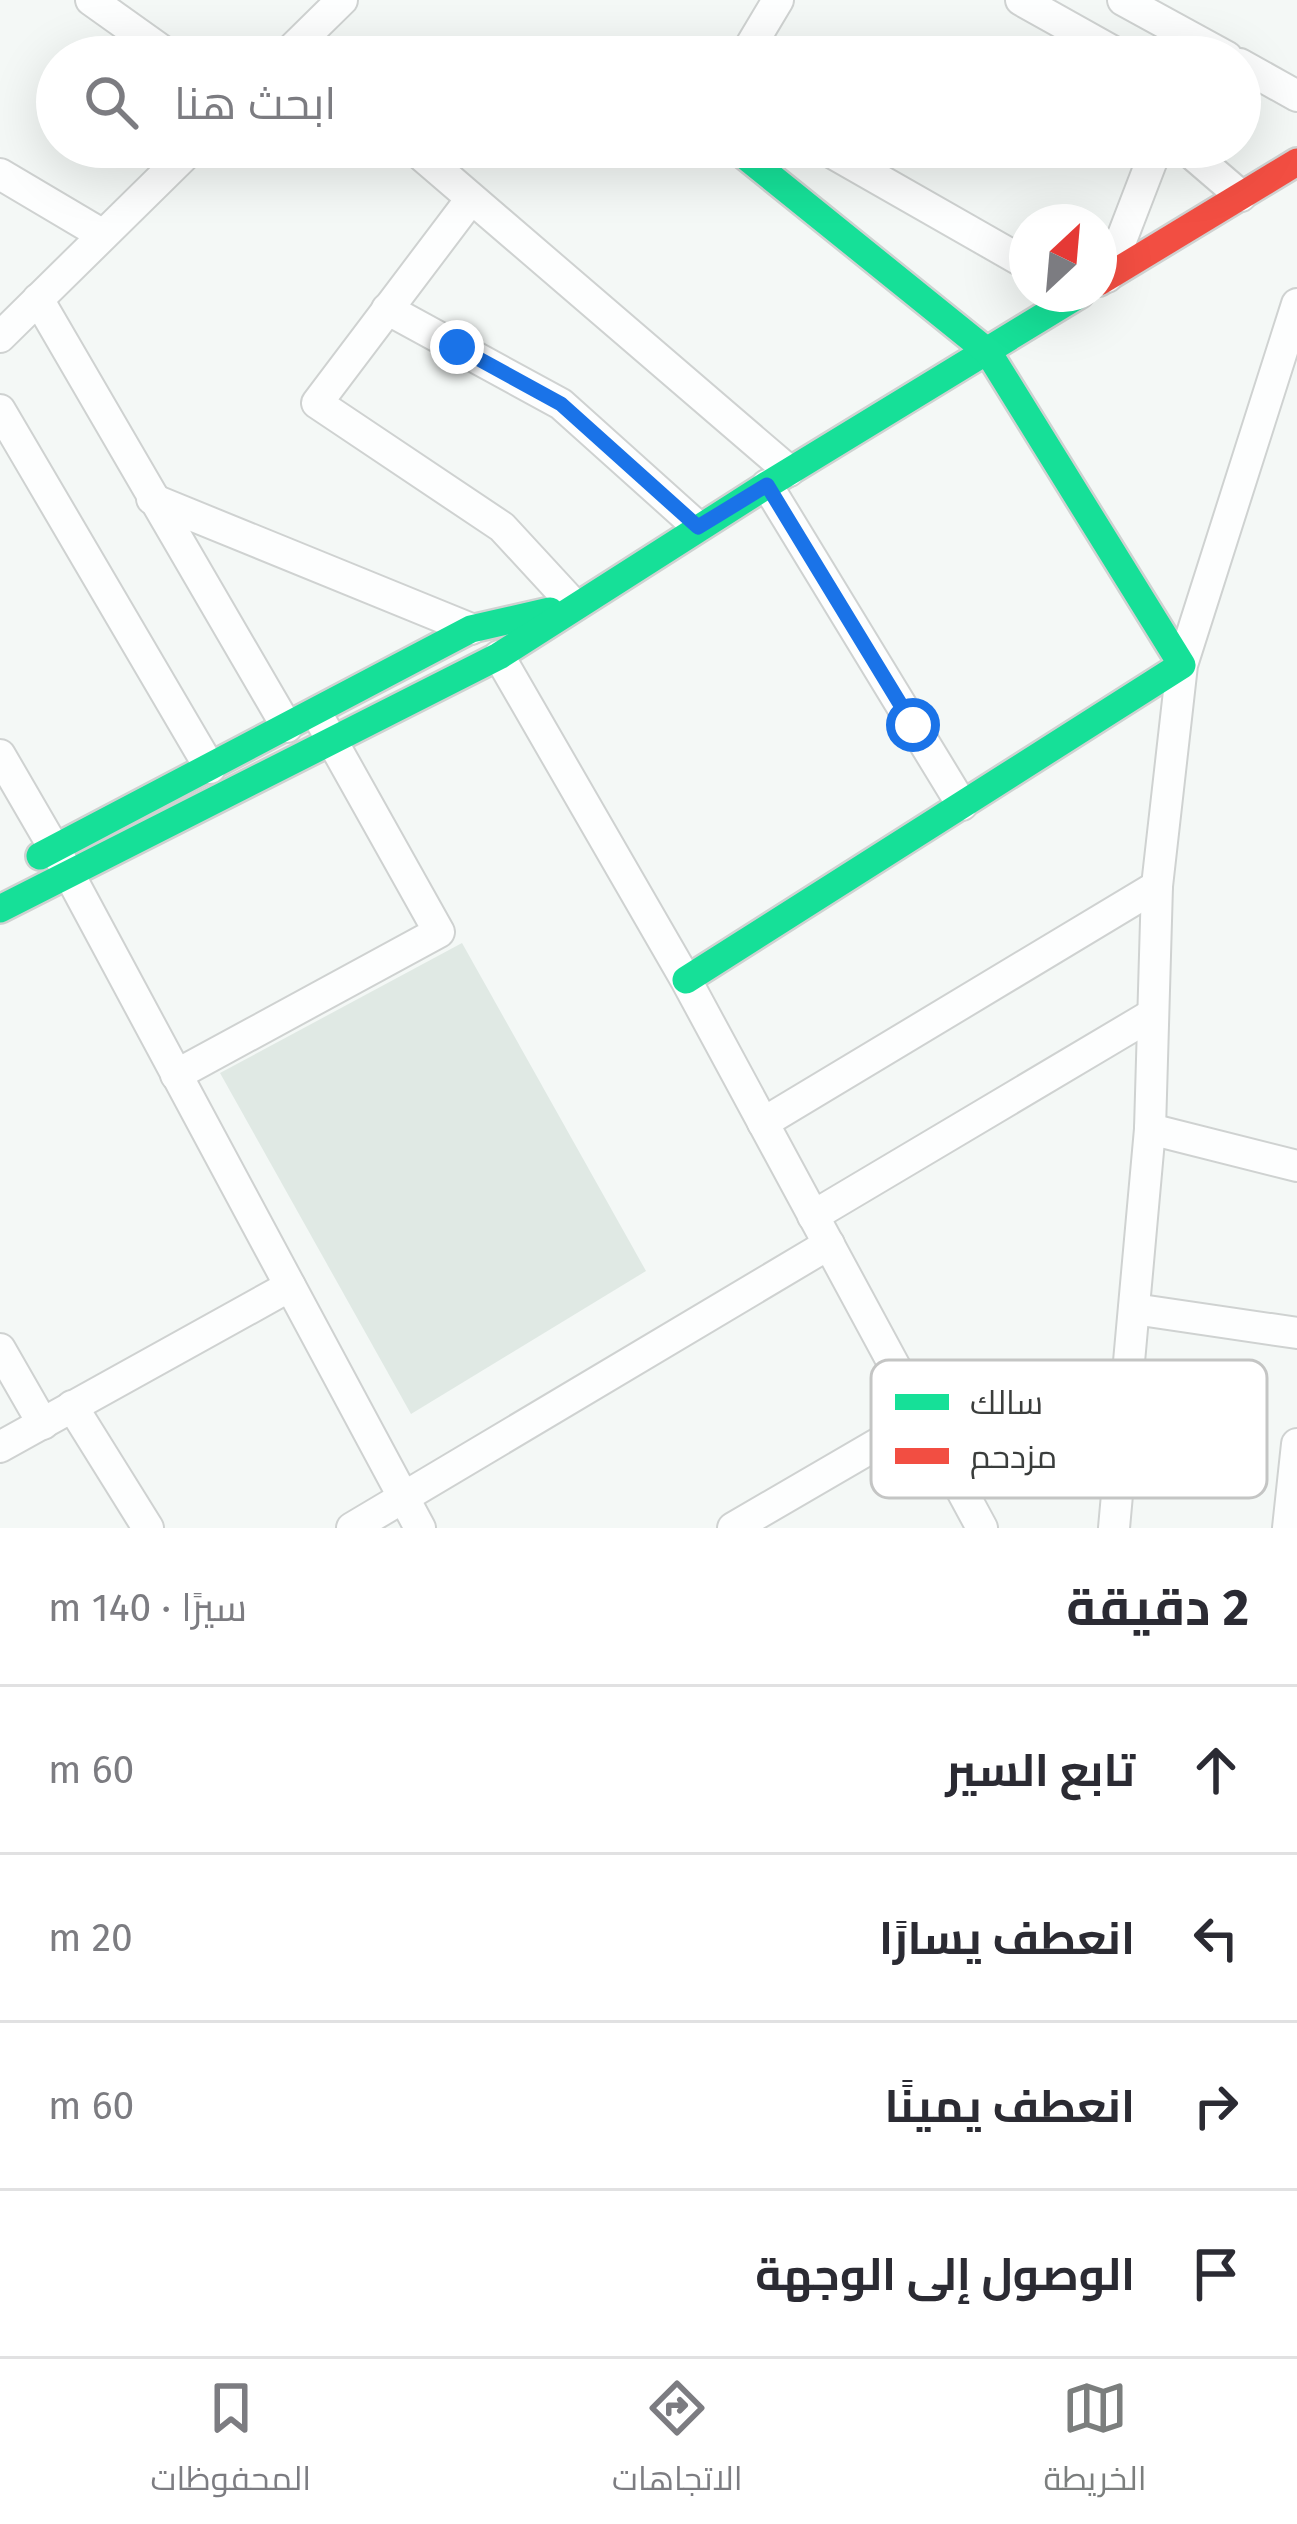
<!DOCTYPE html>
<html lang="ar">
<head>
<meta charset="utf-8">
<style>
	body { margin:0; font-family:"Fira Sans",Cairo,sans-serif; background:#f7f7f7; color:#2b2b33; direction:rtl }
	.compass { position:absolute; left:1009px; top:204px; width:108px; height:108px; border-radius:50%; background:#fff; box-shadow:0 12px 48px #0002; rotate:26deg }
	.stop { position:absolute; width:36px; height:36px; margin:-27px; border:9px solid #1a73e8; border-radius:50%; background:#fff }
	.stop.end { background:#1a73e8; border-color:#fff; box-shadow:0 3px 12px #0008 }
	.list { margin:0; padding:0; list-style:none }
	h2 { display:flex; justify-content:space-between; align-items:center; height:156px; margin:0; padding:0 48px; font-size:51px }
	h2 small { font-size:39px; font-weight:400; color:#7c7c81 }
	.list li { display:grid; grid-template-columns:78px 1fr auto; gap:36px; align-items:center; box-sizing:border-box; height:168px; padding:0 48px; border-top:3px solid #e1e1e2 }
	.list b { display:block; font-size:45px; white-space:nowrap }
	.list em { font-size:39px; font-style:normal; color:#7c7c81 }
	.icon { flex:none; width:66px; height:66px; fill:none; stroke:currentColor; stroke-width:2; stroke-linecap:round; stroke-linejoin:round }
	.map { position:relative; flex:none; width:1297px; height:1528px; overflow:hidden; direction:ltr }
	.search { position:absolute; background:#fff; box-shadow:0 12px 48px #0002; left:36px; right:36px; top:36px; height:132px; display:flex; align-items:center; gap:30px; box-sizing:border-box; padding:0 42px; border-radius:66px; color:#7c7c81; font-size:45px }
	.sheet { height:828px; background:#fff }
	nav { display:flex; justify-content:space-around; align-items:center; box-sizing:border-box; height:168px; border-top:3px solid #e1e1e2; background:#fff; font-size:33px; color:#7c7c81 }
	nav a { display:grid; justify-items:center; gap:6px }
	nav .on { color:#7b7e7d }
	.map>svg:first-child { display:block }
	.built { fill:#e0e9e4 }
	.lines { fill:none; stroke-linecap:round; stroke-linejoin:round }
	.street-casing { stroke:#cfd2d1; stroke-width:34 }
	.fast-casing { stroke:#cfd2d1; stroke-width:32 }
	.jam-casing { stroke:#cfd2d1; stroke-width:32 }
	.street { stroke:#fdfefe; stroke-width:30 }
	.fast { stroke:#16e098; stroke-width:27 }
	.jam { stroke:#f24e42; stroke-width:27 }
	.route { stroke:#1a73e8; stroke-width:15 }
	.key { fill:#fff; stroke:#c4c5c4; stroke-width:3 }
	.key-label { font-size:33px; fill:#3a3d3c }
</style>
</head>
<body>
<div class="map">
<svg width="1297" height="1528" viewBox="0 0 1297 1528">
	<rect width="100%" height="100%" fill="#f4f8f6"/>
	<path class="built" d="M462,943L646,1271L411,1414L220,1073Z"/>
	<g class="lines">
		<g class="street-casing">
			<g id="street">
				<path d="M91,0L171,57"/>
				<path d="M1021,0L1123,57"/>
				<path d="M1123,0L1227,57"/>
				<path d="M284,57L342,0"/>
				<path d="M744,57L778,0"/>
				<path d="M1240,64L1297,96"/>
				<path d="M412,147L789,471"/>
				<path d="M822,147L1027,264"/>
				<path d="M1184,147L1241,196"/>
				<path d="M0,174L103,235"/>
				<path d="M471,199L317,403L502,527L574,605"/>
				<path d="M1107,277L1157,147"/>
				<path d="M38,299L287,727"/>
				<path d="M387,309L561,404L698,527"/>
				<path d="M0,337L193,147"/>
				<path d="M0,410L210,768"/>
				<path d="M767,485L962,805"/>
				<path d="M152,499L471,629"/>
				<path d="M499,656L686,980L982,1528"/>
				<path d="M0,755L69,874L420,1528"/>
				<path d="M176,1075L439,932L322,723"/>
				<path d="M763,1123L1157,886"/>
				<path d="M1150,1129L1297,1166"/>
				<path d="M813,1216L1153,1014"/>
				<path d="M1134,1309L1297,1333"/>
				<path d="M0,1349L43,1424"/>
				<path d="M72,1406L148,1528"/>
				<path d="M0,1447L290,1286"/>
				<path d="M352,1528L829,1244"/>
				<path d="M733,1528L922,1418"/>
				<path d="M1114,1528L1150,1129L1157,886L1182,665L1297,304"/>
				<path d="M1288,1528L1297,1444"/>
			</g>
		</g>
		<g class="fast-casing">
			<g id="fast">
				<path d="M40,856L471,629L550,611"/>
				<path d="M0,909L499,656L767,485L1080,294"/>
				<path d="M686,980L1182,665L988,352L734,147"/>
			</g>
		</g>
		<g class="jam-casing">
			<path id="jam" d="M1099,282L1297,162"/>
		</g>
		<use href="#street" class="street"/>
		<use href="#fast" class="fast"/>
		<use href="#jam" class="jam"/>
	</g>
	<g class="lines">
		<path class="route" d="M457,347L561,404L698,527L767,485L913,725"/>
	</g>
	<rect x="871" y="1360" width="396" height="138" rx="18" class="key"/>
	<rect x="895" y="1394" width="54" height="16" fill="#16e098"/>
	<rect x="895" y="1448" width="54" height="16" fill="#f24e42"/>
	<g class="key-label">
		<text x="970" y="1414">سالك</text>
		<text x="970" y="1468">مزدحم</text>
	</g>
</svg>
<svg class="compass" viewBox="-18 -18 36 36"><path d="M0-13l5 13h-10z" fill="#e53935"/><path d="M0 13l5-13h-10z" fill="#7c7c81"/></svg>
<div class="stop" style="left:913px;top:725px"></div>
<div class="stop end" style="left:457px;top:347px"></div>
<div class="search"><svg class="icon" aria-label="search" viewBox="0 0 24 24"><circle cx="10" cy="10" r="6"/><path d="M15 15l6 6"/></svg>ابحث هنا</div>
</div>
<section class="sheet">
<h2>2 دقيقة<small>سيرًا · 140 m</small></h2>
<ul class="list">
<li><svg class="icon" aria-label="ahead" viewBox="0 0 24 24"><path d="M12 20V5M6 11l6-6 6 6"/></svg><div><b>تابع السير</b></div><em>60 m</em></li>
<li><svg class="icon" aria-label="left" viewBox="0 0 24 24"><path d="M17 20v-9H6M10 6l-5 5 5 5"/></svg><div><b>انعطف يسارًا</b></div><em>20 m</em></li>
<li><svg class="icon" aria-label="right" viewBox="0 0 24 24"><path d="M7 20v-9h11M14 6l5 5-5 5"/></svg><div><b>انعطف يمينًا</b></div><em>60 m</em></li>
<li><svg class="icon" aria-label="arrive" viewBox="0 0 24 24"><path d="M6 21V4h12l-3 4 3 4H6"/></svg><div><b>الوصول إلى الوجهة</b></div></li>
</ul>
</section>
<nav>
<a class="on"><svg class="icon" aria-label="map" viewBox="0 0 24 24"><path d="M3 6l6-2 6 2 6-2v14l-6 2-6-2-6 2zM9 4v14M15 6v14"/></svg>الخريطة</a>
<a><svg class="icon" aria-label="directions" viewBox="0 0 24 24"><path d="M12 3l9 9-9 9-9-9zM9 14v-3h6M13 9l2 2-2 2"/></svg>الاتجاهات</a>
<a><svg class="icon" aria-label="saved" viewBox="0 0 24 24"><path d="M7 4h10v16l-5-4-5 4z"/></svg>المحفوظات</a>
</nav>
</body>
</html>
